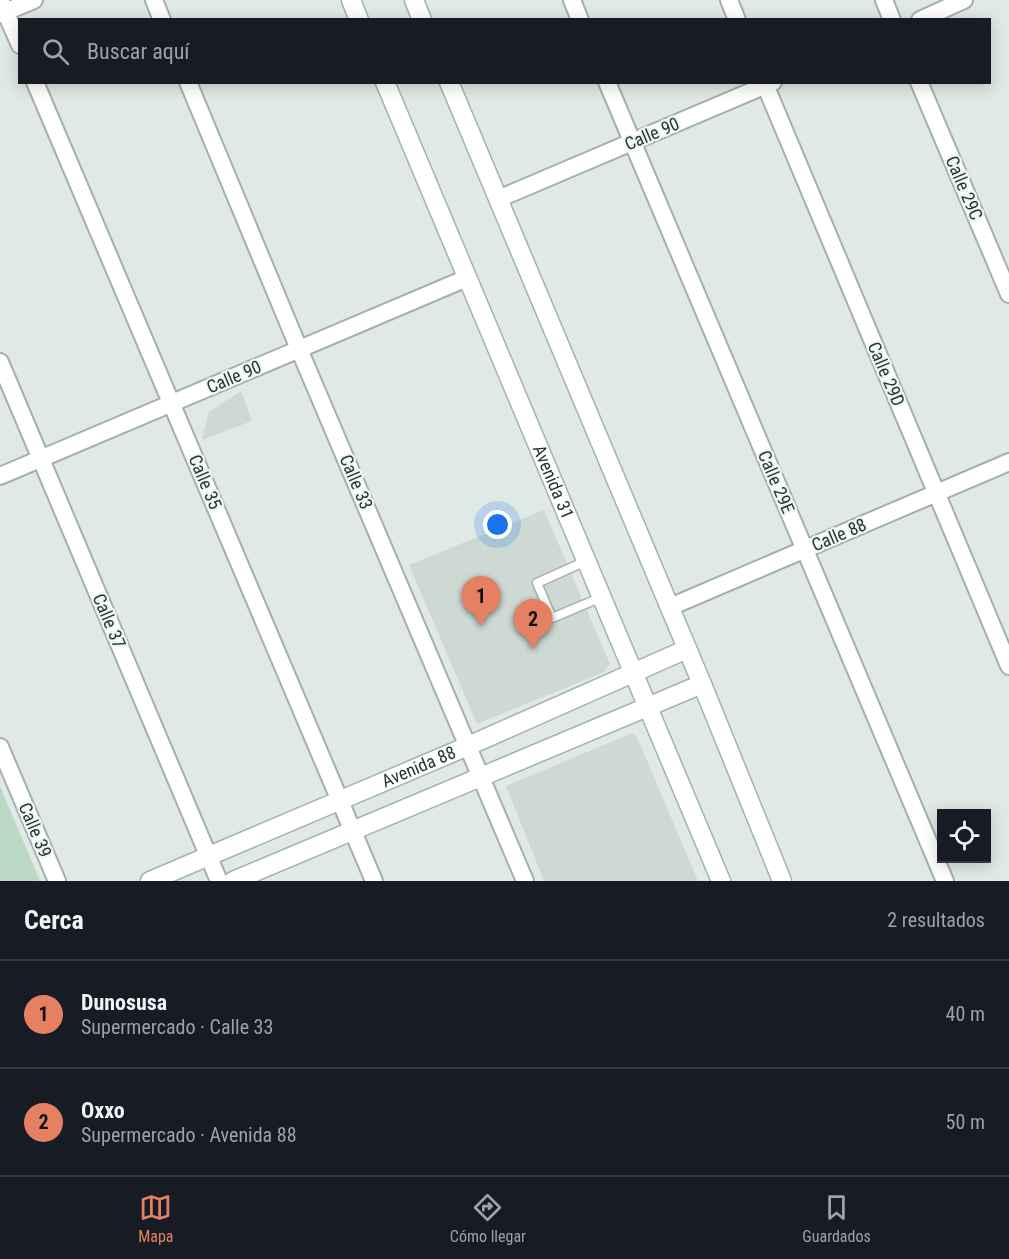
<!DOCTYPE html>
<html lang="es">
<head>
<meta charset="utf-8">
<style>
	body { margin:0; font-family:"Roboto Condensed",sans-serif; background:#242831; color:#f1f3f6 }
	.controls { position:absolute; right:18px; bottom:18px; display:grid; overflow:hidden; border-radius:0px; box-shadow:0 3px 15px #0003 }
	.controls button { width:54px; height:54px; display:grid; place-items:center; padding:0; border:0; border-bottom:2px solid #363941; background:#171b24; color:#f1f3f6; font:30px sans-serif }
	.you { position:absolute; left:498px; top:525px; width:21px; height:21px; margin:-15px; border:4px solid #fff; border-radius:50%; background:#1a73e8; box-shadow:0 0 0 9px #1a73e833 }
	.badge { display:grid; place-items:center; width:39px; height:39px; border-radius:50%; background:#e58062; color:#111; font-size:20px; font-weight:700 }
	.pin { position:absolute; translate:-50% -50px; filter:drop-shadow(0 2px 3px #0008) }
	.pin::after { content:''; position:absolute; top:32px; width:21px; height:18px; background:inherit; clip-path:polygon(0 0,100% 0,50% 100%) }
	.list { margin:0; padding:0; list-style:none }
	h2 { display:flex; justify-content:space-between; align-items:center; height:78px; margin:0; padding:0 24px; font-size:26px }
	h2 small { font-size:20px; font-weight:400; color:#9ea1a6 }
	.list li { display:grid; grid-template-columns:39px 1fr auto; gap:18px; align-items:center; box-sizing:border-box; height:108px; padding:0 24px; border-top:2px solid #363941 }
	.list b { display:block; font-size:22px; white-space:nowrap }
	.list p { margin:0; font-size:20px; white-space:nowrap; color:#9ea1a6 }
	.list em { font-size:20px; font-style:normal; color:#9ea1a6 }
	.icon { flex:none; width:33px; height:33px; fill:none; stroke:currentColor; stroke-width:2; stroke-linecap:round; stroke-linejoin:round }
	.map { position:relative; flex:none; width:1009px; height:881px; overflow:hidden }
	.search { position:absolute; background:#171b24; box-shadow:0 3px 15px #0003; left:18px; right:18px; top:18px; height:66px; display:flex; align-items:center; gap:15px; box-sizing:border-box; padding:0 21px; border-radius:0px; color:#9ea1a6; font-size:22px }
	.sheet { height:294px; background:#171b24 }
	nav { display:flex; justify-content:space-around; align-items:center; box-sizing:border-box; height:84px; border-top:2px solid #363941; background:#171b24; font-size:16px; color:#9ea1a6 }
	nav a { display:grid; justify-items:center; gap:3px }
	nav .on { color:#e58062 }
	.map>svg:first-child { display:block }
	.built { fill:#ced9d4 }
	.green { fill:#bad9c2 }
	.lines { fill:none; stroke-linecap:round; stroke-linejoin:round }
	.service-casing { stroke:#a3b0ac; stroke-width:11 }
	.minor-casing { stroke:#a3b0ac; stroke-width:20 }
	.secondary-casing { stroke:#a0b4ac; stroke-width:21 }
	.service { stroke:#fff; stroke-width:8 }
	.minor { stroke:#fff; stroke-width:16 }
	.secondary { stroke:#fff; stroke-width:18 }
	.labels { text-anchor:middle; stroke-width:4.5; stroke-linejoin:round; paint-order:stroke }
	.street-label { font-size:18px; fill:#223832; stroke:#f0f6f3 }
</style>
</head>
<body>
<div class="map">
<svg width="1009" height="881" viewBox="0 0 1009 881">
	<rect width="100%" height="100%" fill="#e0e9e5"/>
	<g class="built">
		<path d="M241,391L252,421L202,440L209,412Z"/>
		<path d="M544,510L610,664L604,672L477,724L409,565Z"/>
		<path d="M632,733L637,737L698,881H544L506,786Z"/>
	</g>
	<path class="green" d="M0,786L40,881H0Z"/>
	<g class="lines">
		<g class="service-casing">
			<path id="service" d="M586,561L537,583L552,618L602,597"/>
		</g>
		<g class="minor-casing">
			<g id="minor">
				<path d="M0,0L20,45"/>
				<path d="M154,0L162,20"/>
				<path d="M572,0L580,20"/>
				<path d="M729,0L737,20"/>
				<path d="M884,0L892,20"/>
				<path d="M0,14L34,0"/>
				<path d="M920,20L964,0"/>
				<path d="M35,82L374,881"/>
				<path d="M188,82L299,349L525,881"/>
				<path d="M607,82L945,881"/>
				<path d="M764,82L1009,666"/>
				<path d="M919,82L1009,294"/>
				<path d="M498,199L773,82"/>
				<path d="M0,362L219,881"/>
				<path d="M0,476L467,278"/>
				<path d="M670,607L1009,462"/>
				<path d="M0,747L57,881"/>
			</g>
		</g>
		<g class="secondary-casing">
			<g id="secondary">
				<path d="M351,0L359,20"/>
				<path d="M414,0L422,20"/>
				<path id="s1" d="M385,82L721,881"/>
				<path d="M449,82L702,684L782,881"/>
				<path id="s2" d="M150,881L468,746L687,649"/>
				<path d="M233,881L702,684"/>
			</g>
		</g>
		<use href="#service" class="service"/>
		<use href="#minor" class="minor"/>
		<use href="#secondary" class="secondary"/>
	</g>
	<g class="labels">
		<g class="street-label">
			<text transform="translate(652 134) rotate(-23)" y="6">Calle 90</text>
			<text transform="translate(964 188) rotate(67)" y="6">Calle 29C</text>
			<text transform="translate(886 374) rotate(67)" y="6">Calle 29D</text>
			<text transform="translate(234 377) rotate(-23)" y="6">Calle 90</text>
			<text transform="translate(205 482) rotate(67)" y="6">Calle 35</text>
			<text transform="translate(356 482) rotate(67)" y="6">Calle 33</text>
			<text dy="6" stroke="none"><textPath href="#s1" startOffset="434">Avenida 31</textPath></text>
			<text transform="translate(776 482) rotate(67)" y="6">Calle 29E</text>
			<text transform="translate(839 535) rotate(-23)" y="6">Calle 88</text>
			<text transform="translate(109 621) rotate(67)" y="6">Calle 37</text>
			<text dy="6" stroke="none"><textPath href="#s2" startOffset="292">Avenida 88</textPath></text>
			<text transform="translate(35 830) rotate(67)" y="6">Calle 39</text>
		</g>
	</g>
</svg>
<div class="controls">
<button><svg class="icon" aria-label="locate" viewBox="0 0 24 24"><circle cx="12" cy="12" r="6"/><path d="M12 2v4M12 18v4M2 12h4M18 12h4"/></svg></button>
</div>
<div class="you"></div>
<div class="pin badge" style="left:481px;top:626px">1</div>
<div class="pin badge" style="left:533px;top:649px">2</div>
<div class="search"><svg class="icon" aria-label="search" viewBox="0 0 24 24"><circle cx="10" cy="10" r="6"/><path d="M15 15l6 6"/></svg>Buscar aquí</div>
</div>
<section class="sheet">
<h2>Cerca<small>2 resultados</small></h2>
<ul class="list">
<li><span class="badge">1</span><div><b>Dunosusa</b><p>Supermercado · Calle 33</p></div><em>40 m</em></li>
<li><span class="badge">2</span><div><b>Oxxo</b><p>Supermercado · Avenida 88</p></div><em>50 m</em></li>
</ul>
</section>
<nav>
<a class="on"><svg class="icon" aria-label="map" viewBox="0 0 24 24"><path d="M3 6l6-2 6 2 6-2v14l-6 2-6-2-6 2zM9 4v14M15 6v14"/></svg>Mapa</a>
<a><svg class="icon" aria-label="directions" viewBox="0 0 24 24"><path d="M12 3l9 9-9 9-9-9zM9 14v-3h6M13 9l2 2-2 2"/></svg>Cómo llegar</a>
<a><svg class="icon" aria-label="saved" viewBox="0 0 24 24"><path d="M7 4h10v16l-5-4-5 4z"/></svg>Guardados</a>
</nav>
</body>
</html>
